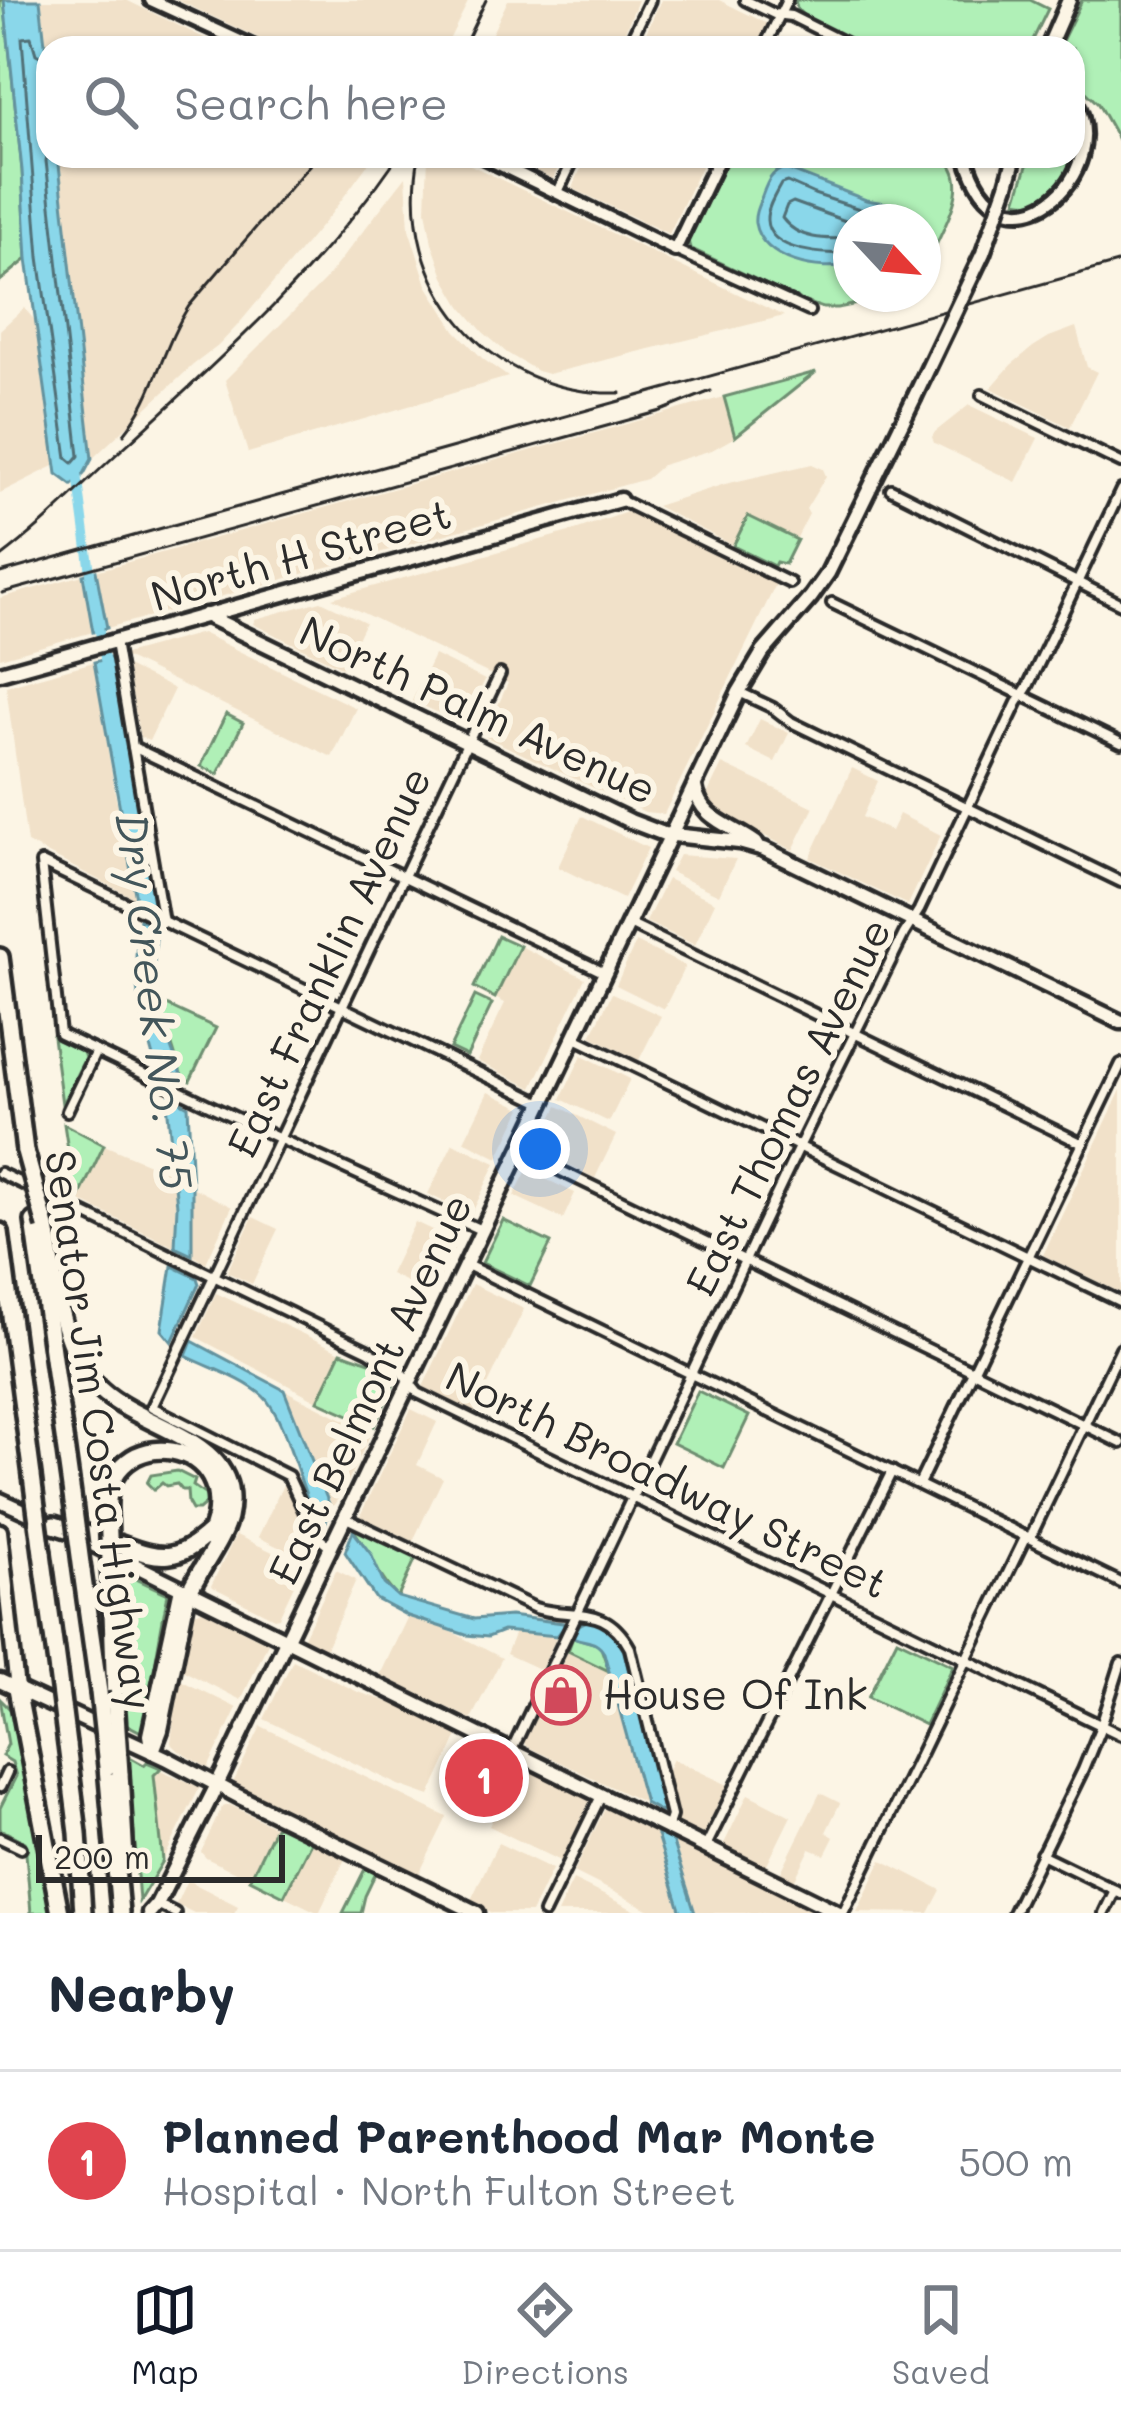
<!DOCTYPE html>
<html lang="en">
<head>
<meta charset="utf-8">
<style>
	body { margin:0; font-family:Mali,sans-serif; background:#f6f6f7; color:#1f2937 }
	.compass { position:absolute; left:833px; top:204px; width:108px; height:108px; border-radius:50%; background:#fff; box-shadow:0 3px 9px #0004; rotate:116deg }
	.scale { position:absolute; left:36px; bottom:30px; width:249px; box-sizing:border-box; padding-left:12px; border:6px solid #2b2b2b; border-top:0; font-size:33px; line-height:42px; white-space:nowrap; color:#2b2b2b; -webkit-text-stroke:9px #fcf5e5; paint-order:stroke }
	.you { position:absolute; left:540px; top:1149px; width:42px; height:42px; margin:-30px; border:9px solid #fff; border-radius:50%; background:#1a73e8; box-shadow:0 0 0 18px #1a73e833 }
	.badge { display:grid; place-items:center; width:78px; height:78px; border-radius:50%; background:#111827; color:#fff; font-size:39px; font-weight:700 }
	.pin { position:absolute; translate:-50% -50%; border:6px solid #fff; box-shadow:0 3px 12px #0006 }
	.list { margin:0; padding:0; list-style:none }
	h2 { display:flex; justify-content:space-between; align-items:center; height:156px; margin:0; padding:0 48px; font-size:51px }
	h2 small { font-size:39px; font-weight:400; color:#747a83 }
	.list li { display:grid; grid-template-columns:78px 1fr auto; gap:36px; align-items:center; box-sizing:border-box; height:180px; padding:0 48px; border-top:3px solid #e0e1e3 }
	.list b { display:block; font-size:45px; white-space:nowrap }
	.list p { margin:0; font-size:39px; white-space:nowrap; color:#747a83 }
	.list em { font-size:39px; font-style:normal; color:#747a83 }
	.icon { flex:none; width:66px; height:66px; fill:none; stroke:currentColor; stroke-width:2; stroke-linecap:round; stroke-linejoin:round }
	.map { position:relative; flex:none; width:1121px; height:1913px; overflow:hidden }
	.search { position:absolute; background:#fff; box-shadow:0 3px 9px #0004; left:36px; right:36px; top:36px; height:132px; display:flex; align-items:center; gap:30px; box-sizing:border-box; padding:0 42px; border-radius:36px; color:#747a83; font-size:45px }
	.sheet { height:336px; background:#fff }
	nav { display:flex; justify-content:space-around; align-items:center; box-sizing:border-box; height:168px; border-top:3px solid #e0e1e3; background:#fff; font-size:33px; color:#747a83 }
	nav a { display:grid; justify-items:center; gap:6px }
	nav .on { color:#111827 }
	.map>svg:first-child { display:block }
	.built { fill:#f1e1c9 }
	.green { fill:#b0f0b7; stroke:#6e8e71; stroke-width:3 }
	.water { fill:#8ad7ea; stroke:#64929e; stroke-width:3 }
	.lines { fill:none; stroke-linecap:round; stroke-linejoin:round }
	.shore { stroke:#517077; stroke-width:3 }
	.canal { stroke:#8ad7ea; stroke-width:9 }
	.minor-casing { stroke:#2b2b2b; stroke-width:16 }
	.tertiary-casing { stroke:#2b2b2b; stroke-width:20 }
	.secondary-casing { stroke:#2b2b2b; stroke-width:21 }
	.motorway-casing { stroke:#2b2b2b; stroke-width:24 }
	.minor { stroke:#fcf5e5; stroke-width:8 }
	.tertiary { stroke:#fcf5e5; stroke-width:10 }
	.secondary { stroke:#fcf5e5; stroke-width:12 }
	.motorway { stroke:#fcf5e5; stroke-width:15 }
	.rail { stroke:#2b2b2b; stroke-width:3 }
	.secondary-bridge-casing { stroke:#2b2b2b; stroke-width:21; stroke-linecap:butt }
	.motorway-bridge-casing { stroke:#2b2b2b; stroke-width:24; stroke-linecap:butt }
	.secondary-bridge { stroke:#fcf5e5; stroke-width:12 }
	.motorway-bridge { stroke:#fcf5e5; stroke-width:15 }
	.labels { text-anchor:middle; stroke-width:12; stroke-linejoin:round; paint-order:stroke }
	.street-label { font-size:42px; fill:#2b2b2b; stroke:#fcf5e5 }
	.poi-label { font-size:42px; fill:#2b2b2b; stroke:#fcf5e5; text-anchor:start }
	.water-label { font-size:45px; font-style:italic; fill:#43565b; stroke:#fcf5e5 }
</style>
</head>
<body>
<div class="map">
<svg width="1121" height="1913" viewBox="0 0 1121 1913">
	<rect width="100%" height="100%" fill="#fcf5e5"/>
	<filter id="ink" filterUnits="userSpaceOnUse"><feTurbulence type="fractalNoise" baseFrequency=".00833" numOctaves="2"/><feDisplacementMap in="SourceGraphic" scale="24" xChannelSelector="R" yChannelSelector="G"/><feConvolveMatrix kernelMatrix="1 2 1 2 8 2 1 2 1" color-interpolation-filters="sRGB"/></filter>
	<g filter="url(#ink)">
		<g class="built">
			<path d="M40,0H126L225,48H48V70Z"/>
			<path d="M177,0H469L445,48H280Z"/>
			<path d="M508,0H638L618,48H485Z"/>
			<path d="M661,0H719L768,24L757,48H639Z"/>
			<path d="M58,156H374L331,214L237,326L218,346L193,365L92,459Z"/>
			<path d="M428,156H452L784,316L548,374L537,371L507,353L483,332L461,306L444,277L432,243L426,210Z"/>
			<path d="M505,156H564L553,179Z"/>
			<path d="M587,156H706L669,234L572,188Z"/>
			<path d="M406,176L409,229L427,285L455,330L483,359L508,377L248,453L225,380L325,280Z"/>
			<path d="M24,308L38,324L56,465L0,493V330Z"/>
			<path d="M1076,327L1087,367L1097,372L1070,427L991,388L1011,365L1033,347L1049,337Z"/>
			<path d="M724,397L735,437L712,450L662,465L646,479L107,628L96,571Z"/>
			<path d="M969,405L1038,438L1016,482L934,443L932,437L935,432Z"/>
			<path d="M812,464L823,469L826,476L806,509L809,514L783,565L776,562L774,566L656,506L725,484Z"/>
			<path d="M630,511L776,584L664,814L645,812L486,737L485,734L508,683L332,598L569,532Z"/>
			<path d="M83,575L93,632L0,658V598Z"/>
			<path d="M321,601L365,622L343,668L253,624L255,619Z"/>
			<path d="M202,633L356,708L332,757L125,657V654Z"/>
			<path d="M434,655L485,680L463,724L412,701Z"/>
			<path d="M94,662L115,793L136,899L27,843L6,686Z"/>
			<path d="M127,666L174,689L149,741L140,737Z"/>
			<path d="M760,719L789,733L775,762L746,748Z"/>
			<path d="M722,764L814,807L793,850L709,808L705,799Z"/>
			<path d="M852,768L878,781L862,817L891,831L899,814L941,835L908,905L810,858Z"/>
			<path d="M582,816L648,848L623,899L558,867Z"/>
			<path d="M679,855L736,859L719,895L670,872Z"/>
			<path d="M667,879L715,902L695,945L646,922Z"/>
			<path d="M636,942L685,966L664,1009L616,985Z"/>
			<path d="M520,946L585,978L532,1088L477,1061L505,1003L495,998Z"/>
			<path d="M612,993L661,1016L639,1060L591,1036Z"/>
			<path d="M582,1055L630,1079L609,1122L561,1099Z"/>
			<path d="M1121,1090V1293L1043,1255Z"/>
			<path d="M488,1092L522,1108L498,1158L464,1141Z"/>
			<path d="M558,1106L616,1135L595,1178L537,1149Z"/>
			<path d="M453,1143L496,1163L471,1215L428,1194Z"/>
			<path d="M104,1145L175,1175V1247L78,1200Z"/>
			<path d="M527,1170L575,1193L563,1219L514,1196Z"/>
			<path d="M192,1187L232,1207L206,1263L192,1255Z"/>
			<path d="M253,1217L278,1229L252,1284L227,1272Z"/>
			<path d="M415,1222L457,1242L432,1294L390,1274Z"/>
			<path d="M472,1284L524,1309L474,1414L422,1389Z"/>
			<path d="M216,1293L341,1352L318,1401L196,1337Z"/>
			<path d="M284,1390L371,1433L344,1490L331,1509Z"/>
			<path d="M411,1409L437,1422L417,1465L443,1478L413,1541L360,1516Z"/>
			<path d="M284,1483L313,1543L305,1560L258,1537Z"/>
			<path d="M236,1535L303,1566L279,1617L274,1618L211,1586Z"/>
			<path d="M336,1570L356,1580L325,1650L303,1639Z"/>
			<path d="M203,1610L268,1643L241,1700L180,1669L192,1614Z"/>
			<path d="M408,1616L448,1630L502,1658L471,1719L380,1675Z"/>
			<path d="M515,1632L557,1636L541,1670L506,1654Z"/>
			<path d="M568,1651L609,1671L645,1803L526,1746L524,1742Z"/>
			<path d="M293,1660L358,1692L413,1710L459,1733L430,1796L399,1785L264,1719Z"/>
			<path d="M178,1679L237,1708L208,1768L179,1751L171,1743Z"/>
			<path d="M261,1726L447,1817L418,1876L232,1785Z"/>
			<path d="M673,1759L728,1785L702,1836L674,1822L663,1780Z"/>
			<path d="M521,1764L591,1798L561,1861L489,1826Z"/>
			<path d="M153,1767L200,1787L163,1861Z"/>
			<path d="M820,1793L840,1803L826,1832L834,1837L825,1855L810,1849L794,1881L780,1874Z"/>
			<path d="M748,1794L791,1816L766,1867L723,1846Z"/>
			<path d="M230,1805L275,1827L250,1879L206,1858L201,1852L222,1807Z"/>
			<path d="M606,1807L656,1832L681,1913H656L574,1872Z"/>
			<path d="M312,1840L346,1857L319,1913L284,1896Z"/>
			<path d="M672,1840L821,1913H695Z"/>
			<path d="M498,1843L552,1869L531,1913H493L470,1902Z"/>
			<path d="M882,1860L941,1890L929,1913L857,1912Z"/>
			<path d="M187,1880L238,1906L234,1913H194L176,1904Z"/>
			<path d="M573,1880L624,1905L640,1913H557Z"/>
		</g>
		<g class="green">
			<path d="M0,0H4L22,170L27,259L0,281Z"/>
			<path d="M795,0H1030L1048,9L1029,48H952L945,45L943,48H868L805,17L797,9Z"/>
			<path d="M1082,0H1121V145L1098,104L1073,79V48H1063L1064,45L1061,43Z"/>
			<path d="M1073,108C1110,157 1076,213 1016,201L1030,156H1073Z"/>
			<path d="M729,156H877L899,159L942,156C976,181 942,229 930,258L923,266V222H851V294H892L886,298L838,308H823L799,300L690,248L688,241Z"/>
			<path d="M816,372L735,437L724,397Z"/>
			<path d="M748,516L797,540L785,564L776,562L774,566L733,546Z"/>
			<path d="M226,714L243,723L218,774L201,766Z"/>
			<path d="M498,936L520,946L495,998L474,987Z"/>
			<path d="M475,996L492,1004L467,1056L450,1048Z"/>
			<path d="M158,1001L216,1028L190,1081L182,1077Z"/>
			<path d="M53,1037L83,1052L85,1058L62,1104Z"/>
			<path d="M64,1124L104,1145L78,1200L60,1191L70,1163Z"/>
			<path d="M503,1220L551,1243L530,1286L482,1263Z"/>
			<path d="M341,1352L370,1362L394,1384L374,1426L318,1401Z"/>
			<path d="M698,1391L749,1416L724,1468L673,1443Z"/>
			<path d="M177,1471L195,1480L193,1486L206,1495L207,1503L199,1510H192L188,1503L187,1490H182L177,1484L166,1486L162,1483L154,1490L147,1483L151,1475Z"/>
			<path d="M359,1529L416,1558L398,1597C378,1579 371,1552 354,1531Z"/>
			<path d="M119,1571L168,1594C158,1639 153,1684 144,1730L141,1732L124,1723Z"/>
			<path d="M573,1637L600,1645L609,1671L568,1651Z"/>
			<path d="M897,1639L953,1666L925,1725L868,1697Z"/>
			<path d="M0,1699L13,1712L19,1734L52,1913H31L25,1842L0,1829V1808L16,1776L12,1762L2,1756L8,1744Z"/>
			<path d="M128,1756L144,1765L147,1762L161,1768L154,1775L163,1861L139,1901Z"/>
			<path d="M281,1825L312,1840L284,1896L250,1879L275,1827Z"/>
			<path d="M366,1867L376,1873L365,1896L361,1913H343Z"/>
		</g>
		<g class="water">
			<path d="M4,0H40L48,70V156H58L92,459L84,474L72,485L57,474L27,259L22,170Z"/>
			<path d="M784,168L866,200L898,205L892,222H851V264C821,273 761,261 755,223C754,214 758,206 762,196C767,183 770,173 784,168Z"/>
			<path d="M96,571L107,628L93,632L83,575Z"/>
			<path d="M113,657L156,906L153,908L136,899L94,662Z"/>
			<path d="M140,919L157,927L153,976L168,1039L182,1077L155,1064C139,1008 130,978 140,919Z"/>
			<path d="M170,1096L188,1106L192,1187V1255L175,1247L177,1206L167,1102Z"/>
			<path d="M172,1266L197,1278L199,1284L172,1342L162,1330Z"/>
			<path d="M192,1341L284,1390L331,1509L323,1529H320C302,1496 286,1417 263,1396C243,1378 210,1368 186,1356Z"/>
			<path d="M353,1531L371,1554L384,1584L398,1597L474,1619L510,1616L563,1623L565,1626L557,1636L503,1631L488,1637L466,1635L408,1616L376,1599L345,1552Z"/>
			<path d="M589,1620L611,1630L623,1648L664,1810L661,1812L645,1803L604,1653C596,1639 586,1643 573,1637L579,1625Z"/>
			<path d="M656,1832L672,1840L695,1913H681Z"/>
		</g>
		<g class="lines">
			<g class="shore">
				<path d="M48,60L36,54L31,37L22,38L39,257L67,458L73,463L79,456L46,161L48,151"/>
				<path d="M851,223L793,202L787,205L782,218C798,240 826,240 851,238"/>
				<path d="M851,253C830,255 768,253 767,220C766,209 776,193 781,184L787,182L814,194L878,215L882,222"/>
			</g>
			<g class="canal">
				<path d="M77,470L92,584"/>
				<path d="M97,618L106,667"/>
				<path d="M165,1061L176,1109"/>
			</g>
			<g class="minor-casing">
				<g id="minor">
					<path d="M745,0L774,14L791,16L855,48"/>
					<path d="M627,48L650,0"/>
					<path d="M764,48L787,0"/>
					<path d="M558,192L575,156"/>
					<path d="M675,250L809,311"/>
					<path d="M982,395L1121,463"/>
					<path d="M891,489L1121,604"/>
					<path d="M620,500L790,583"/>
					<path d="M832,603L1121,743"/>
					<path d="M115,642L163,922"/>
					<path d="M739,692L773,708L791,722L1121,882"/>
					<path d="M133,747L605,973"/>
					<path d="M41,863L60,1034L278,1138L481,1230"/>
					<path d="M42,863L542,1103"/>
					<path d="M629,924L1083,1144"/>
					<path d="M575,1038L1121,1302"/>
					<path d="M67,1111L96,1051"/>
					<path d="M520,1151L1121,1443"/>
					<path d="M0,1173L369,1351L401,1372L418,1393L1121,1735"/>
					<path d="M467,1265L1121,1583"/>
					<path d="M919,1484L1121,1064"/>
					<path d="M346,1518L535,1608C575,1620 605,1602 630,1648L671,1816L667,1828"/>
					<path d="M1030,1538L1121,1348"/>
					<path d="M330,1547L316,1536L288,1476L152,1407L500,674"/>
					<path d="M511,1752L799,1147L904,934L919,910L1017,703L1028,686L1121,490"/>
					<path d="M0,1787L7,1772"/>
					<path d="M0,1838L21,1848"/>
					<path d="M706,1846L892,1471"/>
					<path d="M1041,1854L1121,1893"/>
					<path d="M157,1904L175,1913"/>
					<path d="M544,1913L601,1796"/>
					<path d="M843,1913L1026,1536"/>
					<path d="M1013,1913L1083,1770L1101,1726L1121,1663"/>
					<path d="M1104,1913L1115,1890"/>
				</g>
			</g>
			<g class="tertiary-casing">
				<g id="tertiary">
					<path d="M151,0L255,48"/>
					<path d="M482,156L675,250L720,156"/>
					<path d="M966,156C999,277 1121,176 1073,96"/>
				</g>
			</g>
			<g class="secondary-casing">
				<g id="secondary">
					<path d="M1048,48L1069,0"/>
					<path d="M1007,185L1015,156"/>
					<path d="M205,615L630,821L664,834L739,842L764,849L1121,1022"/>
					<path d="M0,673L620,500"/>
					<path d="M695,787C700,820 732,825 756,843"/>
					<path d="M0,1500L42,1519"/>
					<path d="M0,1531L17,1689"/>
					<path d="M76,1536L839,1913"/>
					<path d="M0,1681L166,1758L240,1797L477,1913"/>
					<path d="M153,1751L161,1730L189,1592"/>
					<path d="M152,1752L149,1735L181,1588"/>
					<path d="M149,1913L157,1904L222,1775L739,692L763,652L811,597L828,573L914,398"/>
				</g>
			</g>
			<g class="motorway-casing">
				<g id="motorway">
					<path d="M0,957L25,1151"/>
					<path d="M34,1221L72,1495"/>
					<path d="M46,1227C55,1279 58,1343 95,1384C135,1430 247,1436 228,1518C222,1541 200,1569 189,1592"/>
					<path d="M0,1232L32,1476"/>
					<path d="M108,1512C102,1417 252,1436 209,1538"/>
					<path d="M54,1525C76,1532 100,1537 121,1545C162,1560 177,1562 210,1532"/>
					<path d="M42,1553L58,1673"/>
					<path d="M82,1571L99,1692"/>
					<path d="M111,1584L115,1699"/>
					<path d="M17,1689L60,1913"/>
					<path d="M67,1745L78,1833L83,1913"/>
					<path d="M107,1767L120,1913"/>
					<path d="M120,1773L125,1859"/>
				</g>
			</g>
			<use href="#minor" class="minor"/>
			<use href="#tertiary" class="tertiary"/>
			<use href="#secondary" class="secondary"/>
			<use href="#motorway" class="motorway"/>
			<g class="rail">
				<path d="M463,48L486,0"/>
				<path d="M419,156C395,285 489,397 621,393"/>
				<path d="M124,434C155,396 162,347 189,306L317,156"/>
				<path d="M0,558C46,524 87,480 130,442C229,351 321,268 398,156"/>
				<path d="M0,573L1121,262"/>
				<path d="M2,593L661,411L711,391"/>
			</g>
			<g class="secondary-bridge-casing">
				<path id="secondary-bridge" d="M914,398L983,253L1007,185"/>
			</g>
			<g class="motorway-bridge-casing">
				<g id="motorway-bridge">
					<path d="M25,1151L46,1227"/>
					<path d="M32,1476L42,1553"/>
					<path d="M72,1495L82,1571"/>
					<path d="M108,1512L111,1584"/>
					<path d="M58,1673L67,1745"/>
					<path d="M99,1692L107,1767"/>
					<path d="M115,1699L120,1773"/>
				</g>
			</g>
			<use href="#secondary-bridge" class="secondary-bridge"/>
			<use href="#motorway-bridge" class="motorway-bridge"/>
		</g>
	</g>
	<defs>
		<g id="shop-ring" transform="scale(3)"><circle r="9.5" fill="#fcf5e5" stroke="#d1495b" stroke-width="1.5"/><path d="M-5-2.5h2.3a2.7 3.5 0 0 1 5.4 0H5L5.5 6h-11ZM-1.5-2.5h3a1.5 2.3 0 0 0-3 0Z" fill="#d1495b"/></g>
	</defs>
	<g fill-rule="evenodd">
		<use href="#shop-ring" x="561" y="1695"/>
	</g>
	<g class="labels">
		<g class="street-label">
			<text transform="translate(301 555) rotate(-16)" y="15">North H Street</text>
			<text transform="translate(478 710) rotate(25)" y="15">North Palm Avenue</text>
			<text transform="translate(329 962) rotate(-65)" y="15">East Franklin Avenue</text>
			<text transform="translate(788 1107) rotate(-64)" y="15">East Thomas Avenue</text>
			<text transform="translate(370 1389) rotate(-65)" y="15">East Belmont Avenue</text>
			<text transform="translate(99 1430) rotate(82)" y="15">Senator Jim Costa Highway</text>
			<text transform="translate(667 1480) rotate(26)" y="15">North Broadway Street</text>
		</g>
		<g class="poi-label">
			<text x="603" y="1710">House Of Ink</text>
		</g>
		<g class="water-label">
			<text transform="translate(154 1001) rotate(83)" y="16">Dry Creek No. 75</text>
		</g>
	</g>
</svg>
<svg class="compass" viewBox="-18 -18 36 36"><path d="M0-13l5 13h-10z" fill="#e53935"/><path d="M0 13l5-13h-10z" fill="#747a83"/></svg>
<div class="scale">200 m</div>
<div class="you"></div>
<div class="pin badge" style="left:484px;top:1778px;background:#e0444e">1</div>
<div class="search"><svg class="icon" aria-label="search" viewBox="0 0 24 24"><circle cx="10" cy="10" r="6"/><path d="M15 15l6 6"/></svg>Search here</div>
</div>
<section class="sheet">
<h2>Nearby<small></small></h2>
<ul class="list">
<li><span class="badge" style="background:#e0444e">1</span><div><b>Planned Parenthood Mar Monte</b><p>Hospital · North Fulton Street</p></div><em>500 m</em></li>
</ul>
</section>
<nav>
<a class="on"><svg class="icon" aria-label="map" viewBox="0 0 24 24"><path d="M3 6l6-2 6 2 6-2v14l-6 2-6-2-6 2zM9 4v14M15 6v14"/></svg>Map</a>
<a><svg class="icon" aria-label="directions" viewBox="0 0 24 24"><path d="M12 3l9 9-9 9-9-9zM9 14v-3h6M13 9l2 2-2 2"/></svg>Directions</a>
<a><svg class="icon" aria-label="saved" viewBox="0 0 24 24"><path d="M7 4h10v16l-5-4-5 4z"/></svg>Saved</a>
</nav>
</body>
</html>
